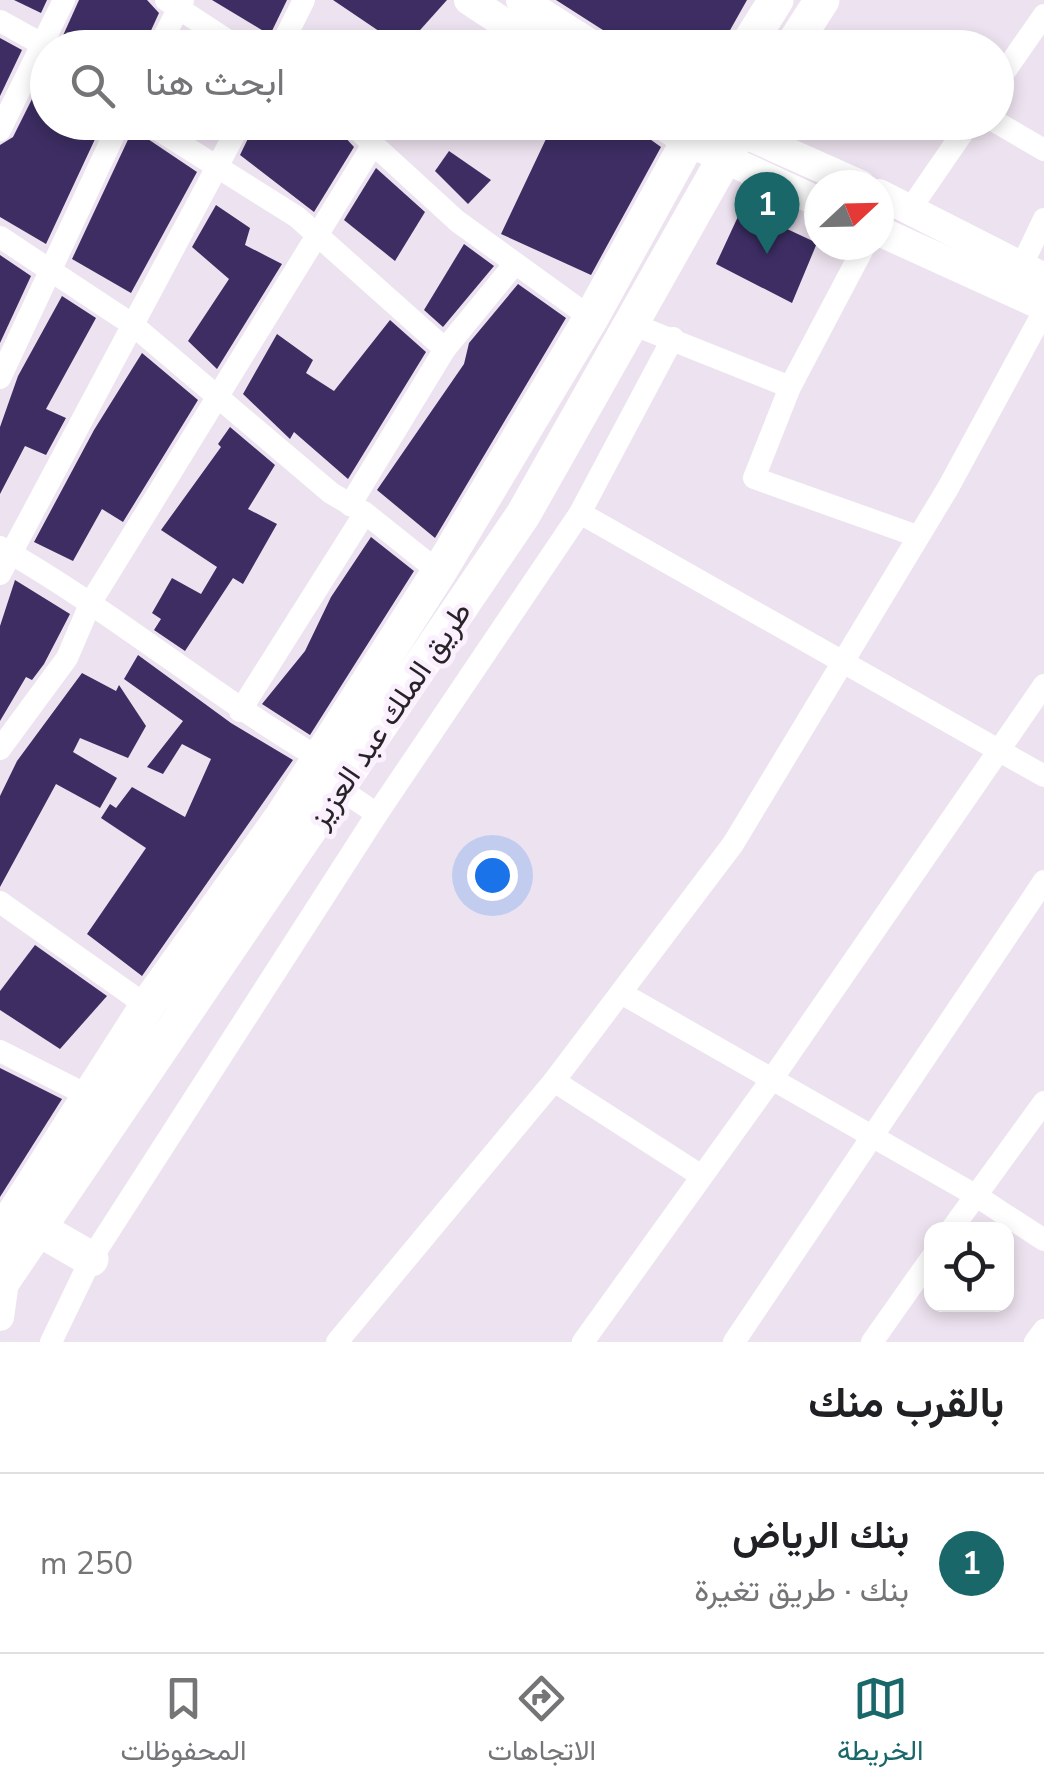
<!DOCTYPE html>
<html lang="ar">
<head>
<meta charset="utf-8">
<style>
	body { margin:0; font-family:"Nunito Sans",Vazirmatn,sans-serif; background:#f2f2f2; color:#202124; direction:rtl }
	.controls { position:absolute; right:30px; bottom:30px; display:grid; overflow:hidden; border-radius:20px; box-shadow:0 5px 15px #0003 }
	.controls button { width:90px; height:90px; display:grid; place-items:center; padding:0; border:0; border-bottom:2px solid #e0e0e0; background:#fff; color:#202124; font:50px sans-serif }
	.compass { position:absolute; left:804px; top:170px; width:90px; height:90px; border-radius:50%; background:#fff; box-shadow:0 5px 15px #0003; rotate:68deg }
	.you { position:absolute; left:492px; top:875px; width:35px; height:35px; margin:-25px; border:8px solid #fff; border-radius:50%; background:#1a73e8; box-shadow:0 0 0 15px #1a73e833 }
	.badge { display:grid; place-items:center; width:65px; height:65px; border-radius:50%; background:#196768; color:#fff; font-size:32px; font-weight:700 }
	.pin { position:absolute; translate:-50% -82px; filter:drop-shadow(0 2px 5px #0008) }
	.pin::after { content:''; position:absolute; top:52px; width:35px; height:30px; background:inherit; clip-path:polygon(0 0,100% 0,50% 100%) }
	.list { margin:0; padding:0; list-style:none }
	h2 { display:flex; justify-content:space-between; align-items:center; height:130px; margin:0; padding:0 40px; font-size:42px }
	h2 small { font-size:32px; font-weight:400; color:#757577 }
	.list li { display:grid; grid-template-columns:65px 1fr auto; gap:30px; align-items:center; box-sizing:border-box; height:180px; padding:0 40px; border-top:2px solid #e0e0e0 }
	.list b { display:block; font-size:38px; white-space:nowrap }
	.list p { margin:0; font-size:32px; white-space:nowrap; color:#757577 }
	.list em { font-size:32px; font-style:normal; color:#757577 }
	.icon { flex:none; width:55px; height:55px; fill:none; stroke:currentColor; stroke-width:2; stroke-linecap:round; stroke-linejoin:round }
	.map { position:relative; flex:none; width:1044px; height:1342px; overflow:hidden; direction:ltr }
	.search { position:absolute; background:#fff; box-shadow:0 5px 15px #0003; left:30px; right:30px; top:30px; height:110px; display:flex; align-items:center; gap:25px; box-sizing:border-box; padding:0 35px; border-radius:55px; color:#757577; font-size:38px }
	.sheet { height:310px; background:#fff }
	nav { display:flex; justify-content:space-around; align-items:center; box-sizing:border-box; height:140px; border-top:2px solid #e0e0e0; background:#fff; font-size:28px; color:#757577 }
	nav a { display:grid; justify-items:center; gap:5px }
	nav .on { color:#196768 }
	.map>svg:first-child { display:block }
	.building { fill:#3d2d63 }
	.lines { fill:none; stroke-linecap:round; stroke-linejoin:round }
	.minor { stroke:#fff; stroke-width:22 }
	.tertiary { stroke:#fff; stroke-width:28 }
	.secondary { stroke:#fff; stroke-width:30 }
	.primary { stroke:#fff; stroke-width:35 }
	.trunk { stroke:#fff; stroke-width:35 }
	.labels { text-anchor:middle; stroke-width:10; stroke-linejoin:round; paint-order:stroke }
	.street-label { font-size:30px; fill:#272328; stroke:#fbf0fd }
</style>
</head>
<body>
<div class="map">
<svg width="1044" height="1342" viewBox="0 0 1044 1342">
	<rect width="100%" height="100%" fill="#ede3f0"/>
	<g class="building">
		<path d="M14,0H47L41,13Z"/>
		<path d="M79,0H147L159,13L143,48H69L61,40Z"/>
		<path d="M212,0H287L270,35Z"/>
		<path d="M333,0H447L404,48Z"/>
		<path d="M556,0H747L720,48H619L606,32Z"/>
		<path d="M184,30L211,48H175Z"/>
		<path d="M0,38L22,50L0,96Z"/>
		<path d="M48,67V122H103L46,244L0,217V145L13,137Z"/>
		<path d="M256,122H331L354,147L314,212L240,155Z"/>
		<path d="M554,122H639L647,137L661,147L591,275L501,234Z"/>
		<path d="M133,129L197,172L131,293L72,259Z"/>
		<path d="M449,151L491,180L468,204L435,171Z"/>
		<path d="M376,168L425,212L395,261L344,220Z"/>
		<path d="M216,205L250,228L245,245L282,264L217,369L188,341L229,279L192,247Z"/>
		<path d="M742,208L817,243L792,303L716,264Z"/>
		<path d="M464,244L494,266L443,327L424,310Z"/>
		<path d="M0,255L31,276L0,343Z"/>
		<path d="M518,284L566,318L435,538L377,490L464,364L469,343Z"/>
		<path d="M62,296L96,318L46,409L66,418L46,455L25,446L0,494V427L18,376Z"/>
		<path d="M390,320L426,352L348,479L294,432L290,439L243,394L277,334L313,360L306,373L334,391Z"/>
		<path d="M142,353L198,400L123,522L102,509L73,561L34,542L94,430Z"/>
		<path d="M230,427L275,465L248,509L277,524L243,584L233,578L185,651L154,630L161,619L152,613L172,578L201,594L217,567L161,530L221,447L218,444Z"/>
		<path d="M371,537L414,571L310,735L262,704L305,651L331,597Z"/>
		<path d="M15,580L70,614L44,664L32,680L26,677L0,721V626Z"/>
		<path d="M138,655L231,723L293,760L142,976L87,934L146,848L101,818L110,804L116,808L132,787L185,817L211,759L182,744L163,774L147,767L183,721L124,679Z"/>
		<path d="M82,673L116,691L119,685L146,726L128,758L80,738L73,752L117,778L100,808L56,784L0,887V796L17,761Z"/>
		<path d="M35,945L107,996L60,1049L0,1010V991Z"/>
		<path d="M0,1068L62,1099L0,1197Z"/>
	</g>
	<g class="lines">
		<g class="minor">
			<path d="M166,0L239,48"/>
			<path d="M0,21L49,48"/>
			<path d="M800,33L832,48"/>
			<path d="M158,48L183,0"/>
			<path d="M280,48L304,0"/>
			<path d="M996,84L1044,15"/>
			<path d="M146,122L297,217L445,349"/>
			<path d="M349,122L457,221L591,318"/>
			<path d="M996,122L1044,150"/>
			<path d="M0,130L64,0"/>
			<path d="M911,208L970,122"/>
			<path d="M0,237L133,325L331,493L365,513L439,572"/>
			<path d="M865,245L790,387L754,478L917,536"/>
			<path d="M1021,267L1044,219"/>
			<path d="M632,324L790,387"/>
			<path d="M0,378L120,122"/>
			<path d="M350,505L445,349L513,266"/>
			<path d="M580,513L1044,776"/>
			<path d="M0,547C111,610 209,693 319,758"/>
			<path d="M0,574L241,122"/>
			<path d="M240,711L365,513"/>
			<path d="M0,749L67,658L91,602L374,143"/>
			<path d="M340,789L377,814"/>
			<path d="M0,902L147,1006"/>
			<path d="M621,993L975,1195L1044,1240"/>
			<path d="M0,1051L91,1097"/>
			<path d="M554,1081L700,1175"/>
			<path d="M951,1230L1044,1102"/>
			<path d="M51,1342L91,1259L377,814L580,513L673,338"/>
			<path d="M337,1342L554,1081L733,844L948,488L1044,311"/>
			<path d="M583,1342L772,1079L1044,685"/>
			<path d="M734,1342L1044,881"/>
			<path d="M872,1342L932,1257"/>
			<path d="M1035,1342L1044,1330"/>
		</g>
		<path class="tertiary" d="M0,1317L6,1275"/>
		<g class="secondary">
			<path d="M469,0L542,48"/>
			<path d="M521,0L596,48"/>
			<path d="M658,122L687,141L819,202"/>
			<path d="M719,122L860,185"/>
			<path d="M879,194L1044,278"/>
			<path d="M879,231L1044,306"/>
		</g>
		<path class="primary" d="M39,1229L91,1259"/>
		<g class="trunk">
			<path d="M746,48L776,0"/>
			<path d="M791,48L822,0"/>
			<path d="M0,1236L147,1006L282,817L439,572L591,318L699,122"/>
			<path d="M0,1285L523,515L745,122"/>
		</g>
	</g>
	<g class="labels">
		<g class="street-label">
			<text transform="translate(390 715) rotate(-56)" y="10">طريق الملك عبد العزيز</text>
		</g>
	</g>
</svg>
<div class="controls">
<button><svg class="icon" aria-label="locate" viewBox="0 0 24 24"><circle cx="12" cy="12" r="6"/><path d="M12 2v4M12 18v4M2 12h4M18 12h4"/></svg></button>
</div>
<svg class="compass" viewBox="-18 -18 36 36"><path d="M0-13l5 13h-10z" fill="#e53935"/><path d="M0 13l5-13h-10z" fill="#757577"/></svg>
<div class="you"></div>
<div class="pin badge" style="left:767px;top:254px">1</div>
<div class="search"><svg class="icon" aria-label="search" viewBox="0 0 24 24"><circle cx="10" cy="10" r="6"/><path d="M15 15l6 6"/></svg>ابحث هنا</div>
</div>
<section class="sheet">
<h2>بالقرب منك<small></small></h2>
<ul class="list">
<li><span class="badge">1</span><div><b>بنك الرياض</b><p>بنك · طريق تغيرة</p></div><em>250 m</em></li>
</ul>
</section>
<nav>
<a class="on"><svg class="icon" aria-label="map" viewBox="0 0 24 24"><path d="M3 6l6-2 6 2 6-2v14l-6 2-6-2-6 2zM9 4v14M15 6v14"/></svg>الخريطة</a>
<a><svg class="icon" aria-label="directions" viewBox="0 0 24 24"><path d="M12 3l9 9-9 9-9-9zM9 14v-3h6M13 9l2 2-2 2"/></svg>الاتجاهات</a>
<a><svg class="icon" aria-label="saved" viewBox="0 0 24 24"><path d="M7 4h10v16l-5-4-5 4z"/></svg>المحفوظات</a>
</nav>
</body>
</html>
